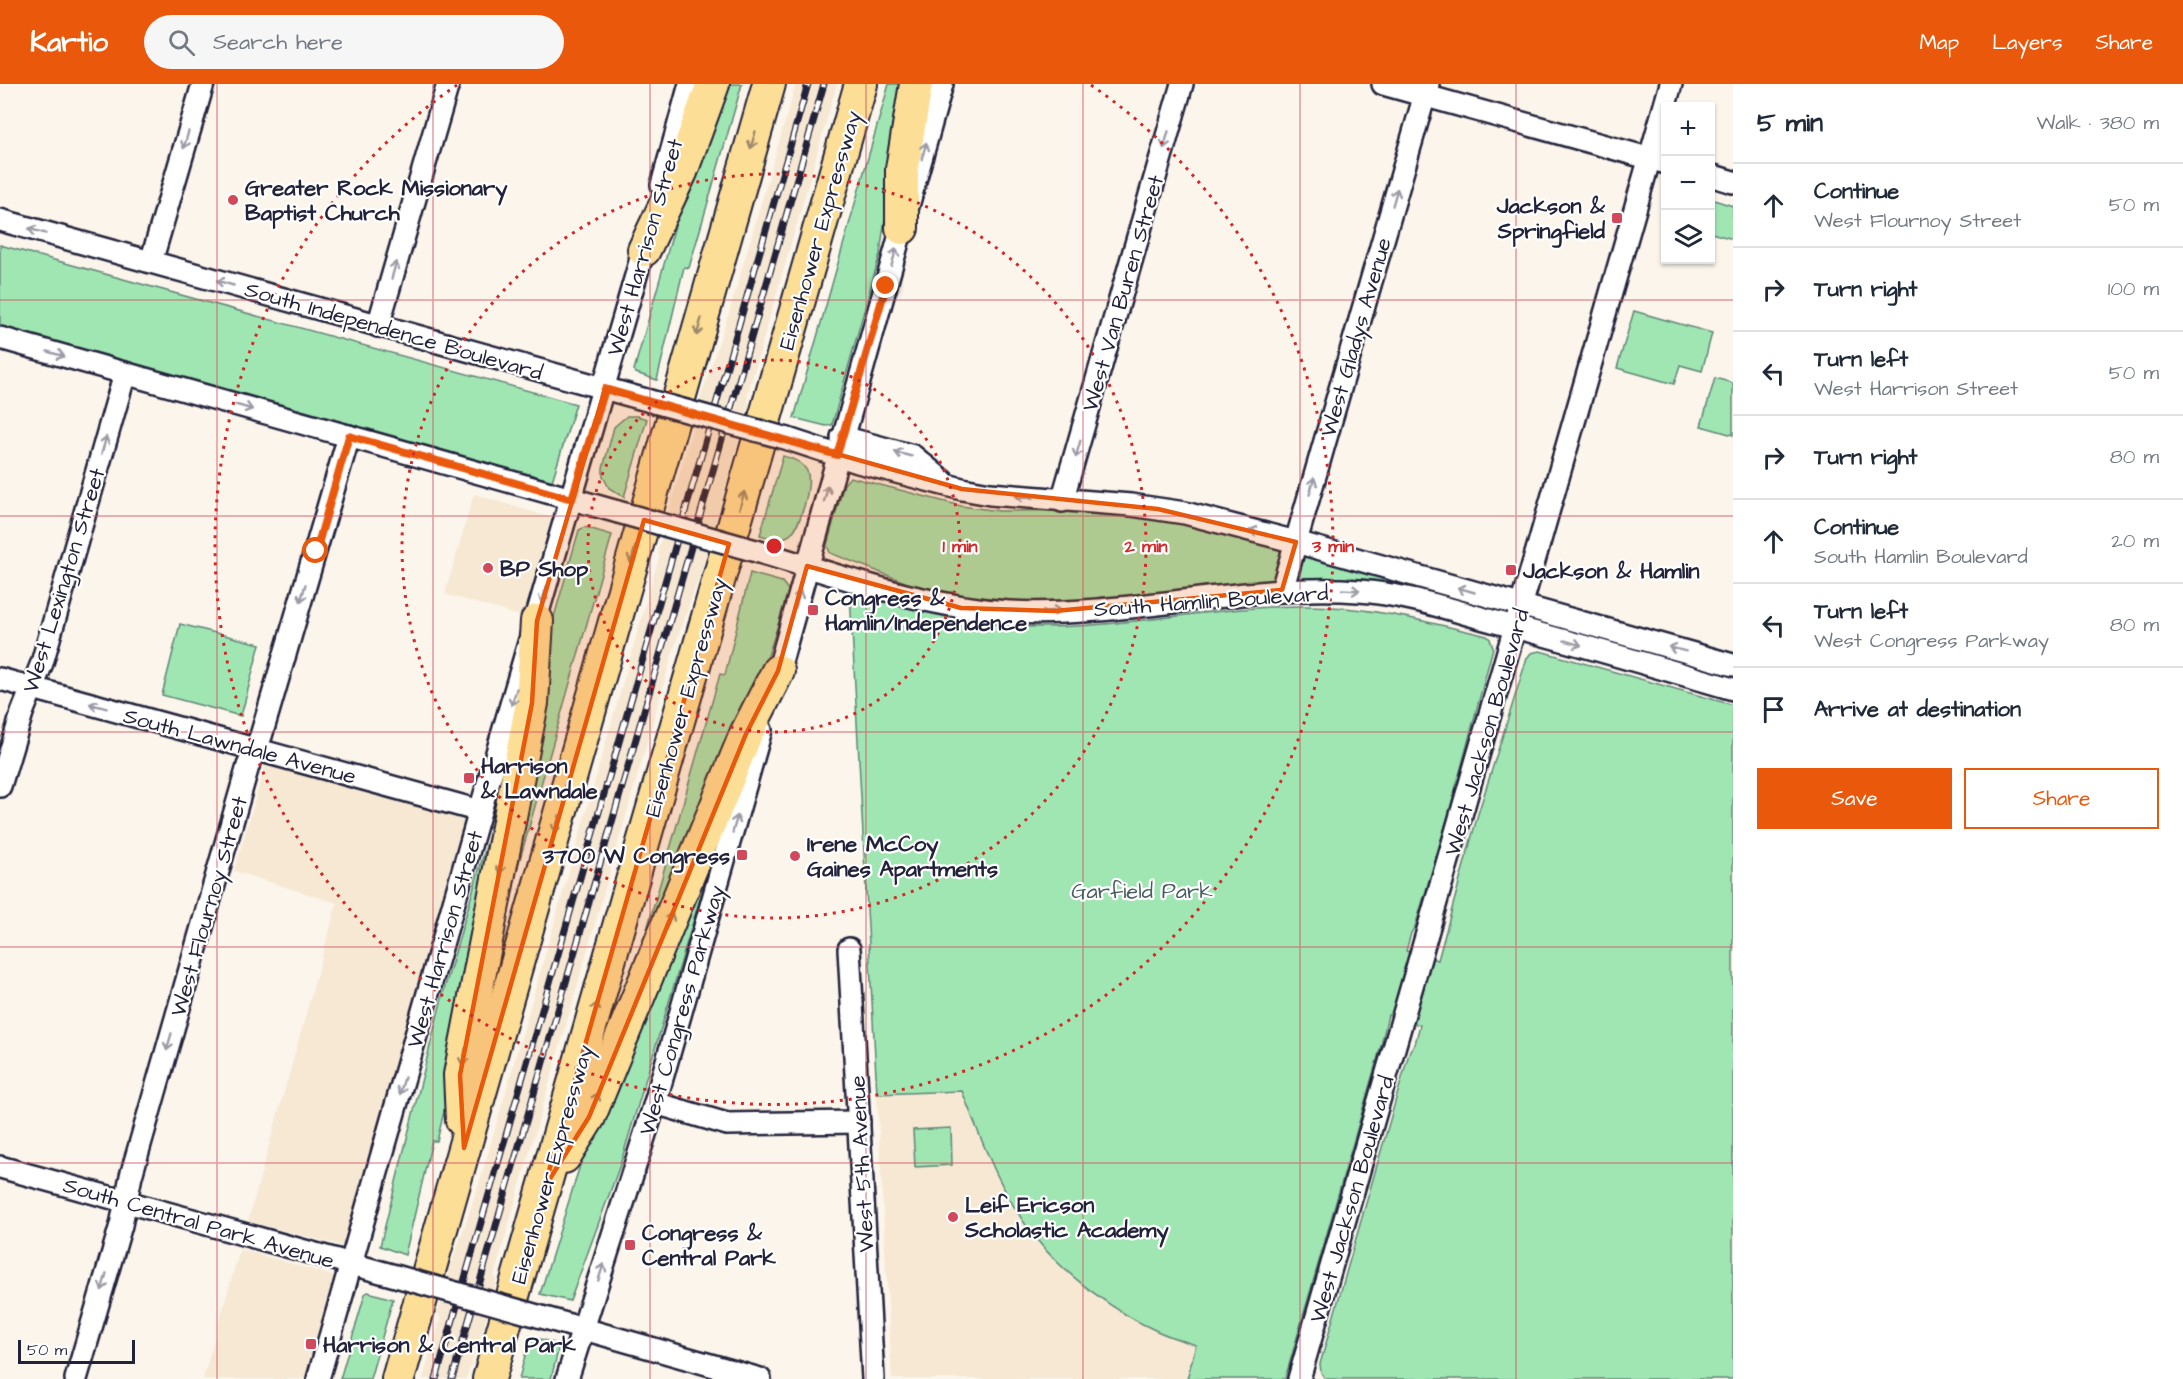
<!DOCTYPE html>
<html lang="en">
<head>
<meta charset="utf-8">
<style>
	body { margin:0; font-family:"Architects Daughter",sans-serif; background:#f6f6f7; color:#1f2937 }
	.controls { position:absolute; right:18px; top:18px; display:grid; overflow:hidden; border-radius:0px; box-shadow:0 2px 4px #0004 }
	.controls button { width:54px; height:54px; display:grid; place-items:center; padding:0; border:0; border-bottom:2px solid #e0e1e3; background:#fff; color:#1f2937; font:30px sans-serif }
	.scale { position:absolute; left:18px; bottom:15px; width:117px; box-sizing:border-box; padding-left:6px; border:3px solid #22223b; border-top:0; font-size:16px; line-height:21px; white-space:nowrap; color:#22223b; -webkit-text-stroke:4px #fff; paint-order:stroke }
	.stop { position:absolute; width:18px; height:18px; margin:-14px; border:4px solid #ea580c; border-radius:50%; background:#fff }
	.stop.end { background:#ea580c; border-color:#fff; box-shadow:0 2px 6px #0008 }
	.list { margin:0; padding:0; list-style:none }
	h2 { display:flex; justify-content:space-between; align-items:center; height:78px; margin:0; padding:0 24px; font-size:26px }
	h2 small { font-size:20px; font-weight:400; color:#747a83 }
	.list li { display:grid; grid-template-columns:39px 1fr auto; gap:18px; align-items:center; box-sizing:border-box; height:84px; padding:0 24px; border-top:2px solid #e0e1e3 }
	.list b { display:block; font-size:22px; white-space:nowrap }
	.list p { margin:0; font-size:20px; white-space:nowrap; color:#747a83 }
	.list em { font-size:20px; font-style:normal; color:#747a83 }
	.actions { display:flex; gap:12px; padding:18px 24px }
	.actions a { flex:1; padding:14px 0; border:2px solid #ea580c; border-radius:0px; text-align:center; font-size:21px; color:#ea580c }
	.actions .main { background:#ea580c; color:#fff }
	.icon { flex:none; width:33px; height:33px; fill:none; stroke:currentColor; stroke-width:2; stroke-linecap:round; stroke-linejoin:round }
	.map { position:relative; flex:none; width:1733px; height:1295px; overflow:hidden }
	header { display:flex; align-items:center; gap:36px; box-sizing:border-box; height:84px; padding:0 30px; background:#ea580c; color:#fff }
	header strong { font-size:28px }
	nav { display:flex; gap:33px; margin-inline-start:auto; font-size:21px }
	.search { width:420px; height:54px; background:#f6f6f7; display:flex; align-items:center; gap:15px; box-sizing:border-box; padding:0 21px; border-radius:33px; color:#747a83; font-size:22px }
	main { display:flex }
	aside { flex:1; background:#fff }
	.map>svg:first-child { display:block }
	.built { fill:#f6e8d3 }
	.green { fill:#a0e6b3; stroke:#618477; stroke-width:1.5 }
	.lines { fill:none; stroke-linecap:round; stroke-linejoin:round }
	.minor-casing { stroke:#22223b; stroke-width:26 }
	.highway-casing { stroke:#22223b; stroke-width:36 }
	.minor { stroke:#fff; stroke-width:21 }
	.highway { stroke:#fdde96; stroke-width:32 }
	.rail-casing { stroke:#22223b; stroke-width:7 }
	.rail { stroke:#fff; stroke-width:4.5; stroke-dasharray:14; stroke-linecap:butt }
	.minor-bridge-casing { stroke:#22223b; stroke-width:26; stroke-linecap:butt }
	.minor-bridge { stroke:#fff; stroke-width:21 }
	.oneway { stroke:#9c9ca7 }
	.oneway2 { stroke:#9a896d }
	.route { stroke:#ea580c; stroke-width:8 }
	.marked { fill:#e8590c; fill-opacity:0.2; stroke:#e8590c; stroke-width:4.5; stroke-linejoin:round }
	.grid { fill:none; stroke:#d1495b; stroke-width:1.5; stroke-opacity:0.55 }
	.ring { fill:none; stroke:#d62828; stroke-width:3; stroke-dasharray:3 6 }
	.poi-dot { fill:#d1495b; stroke:#fff; stroke-width:2 }
	.labels { text-anchor:middle; stroke-width:4.5; stroke-linejoin:round; paint-order:stroke }
	.poi-label { font-size:22px; font-weight:bold; fill:#22223b; stroke:#fff; text-anchor:start }
	.street-label { font-size:22px; fill:#22223b; stroke:#fff }
	.park-label { font-size:22px; fill:#485d5f; stroke:#fff }
	.centre { fill:#d62828; stroke:#fff; stroke-width:3 }
	.ring-label { font-size:18px; text-anchor:middle; font-weight:bold; fill:#d62828; stroke:#fff; stroke-width:4.5; stroke-linejoin:round; paint-order:stroke }
</style>
</head>
<body>
<header>
<strong>Kartio</strong>
<div class="search"><svg class="icon" aria-label="search" viewBox="0 0 24 24"><circle cx="10" cy="10" r="6"/><path d="M15 15l6 6"/></svg>Search here</div>
<nav><a>Map</a><a>Layers</a><a>Share</a></nav>
</header>
<main>
<div class="map">
<svg width="1733" height="1295" viewBox="0 0 1733 1295">
	<rect width="100%" height="100%" fill="#fbf5eb"/>
	<filter id="ink" filterUnits="userSpaceOnUse"><feTurbulence type="fractalNoise" baseFrequency=".0167" numOctaves="2"/><feDisplacementMap in="SourceGraphic" scale="12" xChannelSelector="R" yChannelSelector="G"/><feConvolveMatrix kernelMatrix="1 2 1 2 8 2 1 2 1" color-interpolation-filters="sRGB"/></filter>
	<g filter="url(#ink)">
		<g class="built">
			<path d="M796,0H837L747,312L749,320L704,479L674,564L494,1192L496,1196L484,1243L466,1295H423L440,1236L438,1228L451,1182L480,1097L540,889L659,473L658,466L703,306L732,219Z"/>
			<path d="M474,410L552,434L524,533L445,510Z"/>
			<path d="M266,679L468,734L343,1162L248,1137L337,819L234,787Z"/>
			<path d="M962,1007L989,1073L1075,1194L1124,1229L1157,1247L1196,1262L1187,1295H892L877,1010Z"/>
			<path d="M240,1165L334,1192L304,1295H203Z"/>
		</g>
		<g class="green">
			<path d="M724,0H742L689,184L684,183L657,296L636,289L634,286L682,117Z"/>
			<path d="M889,0H910L889,105L880,170L832,341L826,342L794,334Z"/>
			<path d="M1711,115L1733,122V155L1711,149Z"/>
			<path d="M0,161L576,320L552,397L0,244Z"/>
			<path d="M1634,227L1712,249L1702,287L1680,281L1674,300L1617,284Z"/>
			<path d="M1715,294L1733,299V351L1701,342Z"/>
			<path d="M627,332H637L647,335L624,413L609,404L603,392V384L614,343Z"/>
			<path d="M783,372C793,375 801,377 807,387C813,399 800,446 788,452C778,457 770,454 760,451Z"/>
			<path d="M850,393L961,422L1000,427L1090,426L1161,433L1278,462C1285,472 1278,489 1273,499L1082,519H1000L923,505L830,469L827,461L844,400Z"/>
			<path d="M585,443L612,451L501,842L554,533L579,446Z"/>
			<path d="M1307,471L1429,506L1368,497H1300L1299,494L1304,473Z"/>
			<path d="M750,489L782,498L789,507L762,590L630,905L720,590L725,591Z"/>
			<path d="M850,509C913,526 975,543 1041,543C1128,543 1213,523 1300,522C1364,521 1425,537 1487,552L1490,555L1493,564L1449,729L1415,843L1411,849L1406,867L1438,876L1478,730L1527,574L1531,569L1540,567L1733,621V1295H1325L1321,1288L1320,1280L1410,966L1415,960L1420,941L1388,931L1381,962L1285,1295H1187L1196,1261C1183,1257 1170,1253 1157,1247C1118,1230 1065,1191 1038,1157C1003,1115 982,1058 962,1007L877,1010Z"/>
			<path d="M180,540L260,560L241,632L162,611Z"/>
			<path d="M500,714C482,829 465,944 437,1057H432L405,1171L380,1162L444,906Z"/>
			<path d="M723,738L620,1081L570,1217L540,1210L586,1062Z"/>
			<path d="M951,1044L952,1081L915,1083L913,1046Z"/>
			<path d="M368,1208L393,1215L370,1295H340L365,1210Z"/>
			<path d="M530,1252L557,1260L559,1263L551,1295H519Z"/>
		</g>
		<g class="lines">
			<g class="minor-casing">
				<g id="minor">
					<path d="M1383,0L1666,79"/>
					<path d="M1710,91L1733,98"/>
					<path d="M662,101L690,0"/>
					<path d="M0,136L650,317"/>
					<path d="M151,178L203,0"/>
					<path d="M378,242L448,0"/>
					<path d="M0,254L618,428"/>
					<path d="M842,353L913,372L943,397"/>
					<path d="M788,355L858,378L962,405L990,410L1131,421L1185,429L1296,458L1733,581"/>
					<path d="M1062,417L1182,0"/>
					<path d="M756,467C839,491 922,523 1009,528C1126,534 1242,499 1359,507C1406,510 1451,526 1496,538C1575,559 1654,582 1733,605"/>
					<path d="M1282,506L1428,0"/>
					<path d="M0,595L480,727"/>
					<path d="M775,599L942,0"/>
					<path d="M0,702L22,629L42,579L125,289"/>
					<path d="M849,865L873,1295"/>
					<path d="M655,1019L727,1040L859,1038"/>
					<path d="M0,1083L399,1193"/>
					<path d="M538,1232L760,1295"/>
					<path d="M76,1295L121,1141L131,1092L248,682L261,652L349,352"/>
					<path d="M318,1295L480,727L647,154"/>
					<path d="M567,1295L655,1019L761,646"/>
					<path d="M1299,1295L1671,0"/>
				</g>
			</g>
			<g class="highway-casing">
				<g id="highway">
					<path d="M902,144V85L916,0"/>
					<path d="M644,166L681,88L713,0"/>
					<path d="M462,1036L460,991L532,619L537,537"/>
					<path d="M564,1073L589,1033L746,650L778,587"/>
					<path d="M398,1295L769,0"/>
					<path d="M489,1295L861,0"/>
				</g>
			</g>
			<use href="#minor" class="minor"/>
			<use href="#highway" class="highway"/>
			<g class="rail-casing">
				<g id="rail">
					<path d="M436,1295L808,0"/>
					<path d="M452,1295L824,0"/>
				</g>
			</g>
			<use href="#rail" class="rail"/>
			<g class="minor-bridge-casing">
				<g id="minor-bridge">
					<path d="M650,317L788,355"/>
					<path d="M618,428L756,467"/>
					<path d="M399,1193L538,1232"/>
				</g>
			</g>
			<use href="#minor-bridge" class="minor-bridge"/>
		</g>
		<defs><path id="oneway-shaft" d="M-6 0H5M1.5-3L5.5 0L1.5 3" fill="none" stroke-width="1.6" stroke-linecap="round" stroke-linejoin="round" transform="scale(1.5)"/></defs>
		<g class="oneway">
			<use href="#oneway-shaft" transform="translate(186 56) rotate(106)"/>
			<use href="#oneway-shaft" transform="translate(1166 56) rotate(106)"/>
			<use href="#oneway-shaft" transform="translate(924 67) rotate(-74)"/>
			<use href="#oneway-shaft" transform="translate(1395 113) rotate(-74)"/>
			<use href="#oneway-shaft" transform="translate(37 147) rotate(-164)"/>
			<use href="#oneway-shaft" transform="translate(894 173) rotate(-74)"/>
			<use href="#oneway-shaft" transform="translate(394 186) rotate(-74)"/>
			<use href="#oneway-shaft" transform="translate(225 199) rotate(-164)"/>
			<use href="#oneway-shaft" transform="translate(56 270) rotate(16)"/>
			<use href="#oneway-shaft" transform="translate(244 323) rotate(16)"/>
			<use href="#oneway-shaft" transform="translate(104 361) rotate(-74)"/>
			<use href="#oneway-shaft" transform="translate(1078 365) rotate(106)"/>
			<use href="#oneway-shaft" transform="translate(903 370) rotate(-165)"/>
			<use href="#oneway-shaft" transform="translate(1312 402) rotate(-74)"/>
			<use href="#oneway-shaft" transform="translate(826 410) rotate(-75)"/>
			<use href="#oneway-shaft" transform="translate(1024 413) rotate(-175)"/>
			<use href="#oneway-shaft" transform="translate(1258 448) rotate(-165)"/>
			<use href="#oneway-shaft" transform="translate(1351 506) rotate(3)"/>
			<use href="#oneway-shaft" transform="translate(1466 506) rotate(-164)"/>
			<use href="#oneway-shaft" transform="translate(303 509) rotate(106)"/>
			<use href="#oneway-shaft" transform="translate(544 511) rotate(106)"/>
			<use href="#oneway-shaft" transform="translate(798 515) rotate(-74)"/>
			<use href="#oneway-shaft" transform="translate(1052 527) rotate(-3)"/>
			<use href="#oneway-shaft" transform="translate(1573 559) rotate(16)"/>
			<use href="#oneway-shaft" transform="translate(1677 565) rotate(-165)"/>
			<use href="#oneway-shaft" transform="translate(514 613) rotate(107)"/>
			<use href="#oneway-shaft" transform="translate(98 622) rotate(-165)"/>
			<use href="#oneway-shaft" transform="translate(735 740) rotate(-74)"/>
			<use href="#oneway-shaft" transform="translate(169 958) rotate(106)"/>
			<use href="#oneway-shaft" transform="translate(402 1002) rotate(106)"/>
			<use href="#oneway-shaft" transform="translate(601 1188) rotate(-72)"/>
			<use href="#oneway-shaft" transform="translate(104 1198) rotate(106)"/>
		</g>
		<g class="oneway2">
			<use href="#oneway-shaft" transform="translate(753 56) rotate(106)"/>
			<use href="#oneway-shaft" transform="translate(699 243) rotate(106)"/>
			<use href="#oneway-shaft" transform="translate(742 416) rotate(-74)"/>
			<use href="#oneway-shaft" transform="translate(633 471) rotate(106)"/>
			<use href="#oneway-shaft" transform="translate(557 740) rotate(106)"/>
			<use href="#oneway-shaft" transform="translate(501 781) rotate(101)"/>
			<use href="#oneway-shaft" transform="translate(669 837) rotate(-68)"/>
			<use href="#oneway-shaft" transform="translate(595 927) rotate(-74)"/>
			<use href="#oneway-shaft" transform="translate(464 973) rotate(101)"/>
			<use href="#oneway-shaft" transform="translate(595 1017) rotate(-68)"/>
		</g>
	</g>
	<g class="lines" filter="url(#ink)">
		<path class="route" d="M316,467L349,352L572,415L605,305L837,371L886,202"/>
	</g>
	<path class="marked" d="M605,305L962,405L1158,425L1296,458L1282,506L1055,527L961,524L807,482L778,587L746,650L589,1033L544,1104L729,460L644,436L464,1064L460,991L532,619L537,537Z"/>
	<path class="grid" d="M217,0V1295M433,0V1295M650,0V1295M866,0V1295M1083,0V1295M1300,0V1295M1516,0V1295M0,216H1733M0,432H1733M0,648H1733M0,863H1733M0,1079H1733"/>
	<g class="ring">
		<circle cx="774" cy="462" r="186"/>
		<circle cx="774" cy="462" r="372"/>
		<path d="M1091 1A559 559 0 1 1 457 1"/>
	</g>
	<g class="poi-dot">
		<circle cx="233" cy="116" r="6"/>
		<rect x="1611" y="128" width="12" height="12" rx="3"/>
		<circle cx="488" cy="484" r="6"/>
		<rect x="1505" y="480" width="12" height="12" rx="3"/>
		<rect x="807" y="520" width="12" height="12" rx="3"/>
		<rect x="463" y="688" width="12" height="12" rx="3"/>
		<rect x="736" y="765" width="12" height="12" rx="3"/>
		<circle cx="795" cy="772" r="6"/>
		<circle cx="953" cy="1133" r="6"/>
		<rect x="624" y="1155" width="12" height="12" rx="3"/>
		<rect x="305" y="1254" width="12" height="12" rx="3"/>
	</g>
	<g class="labels">
		<g class="poi-label">
			<text x="245" y="111">Greater Rock Missionary<tspan x="245" dy="25">Baptist Church</tspan></text>
			<text x="1605" y="129" text-anchor="end">Jackson &amp;<tspan x="1605" dy="25">Springfield</tspan></text>
			<text x="500" y="492">BP Shop</text>
			<text x="1523" y="494">Jackson &amp; Hamlin</text>
			<text x="825" y="521">Congress &amp;<tspan x="825" dy="25">Hamlin/Independence</tspan></text>
			<text x="481" y="689">Harrison<tspan x="481" dy="25">&amp; Lawndale</tspan></text>
			<text x="807" y="767">Irene McCoy<tspan x="807" dy="25">Gaines Apartments</tspan></text>
			<text x="730" y="779" text-anchor="end">3700 W Congress</text>
			<text x="965" y="1128">Leif Ericson<tspan x="965" dy="25">Scholastic Academy</tspan></text>
			<text x="642" y="1156">Congress &amp;<tspan x="642" dy="25">Central Park</tspan></text>
			<text x="323" y="1268">Harrison &amp; Central Park</text>
		</g>
		<g class="street-label">
			<text transform="translate(819 146) rotate(-74)" y="8">Eisenhower Expressway</text>
			<text transform="translate(644 163) rotate(-74)" y="8">West Harrison Street</text>
			<text transform="translate(1122 209) rotate(-74)" y="8">West Van Buren Street</text>
			<text transform="translate(394 246) rotate(16)" y="8">South Independence Boulevard</text>
			<text transform="translate(1355 253) rotate(-74)" y="8">West Gladys Avenue</text>
			<text transform="translate(63 496) rotate(-73)" y="8">West Lexington Street</text>
			<text transform="translate(1211 516) rotate(-4)" y="8">South Hamlin Boulevard</text>
			<text transform="translate(685 613) rotate(-74)" y="8">Eisenhower Expressway</text>
			<text transform="translate(1486 648) rotate(-74)" y="8">West Jackson Boulevard</text>
			<text transform="translate(240 661) rotate(15)" y="8">South Lawndale Avenue</text>
			<text transform="translate(208 822) rotate(-74)" y="8">West Flournoy Street</text>
			<text transform="translate(444 855) rotate(-74)" y="8">West Harrison Street</text>
			<text transform="translate(681 926) rotate(-74)" y="8">West Congress Parkway</text>
			<text transform="translate(551 1080) rotate(-74)" y="8">Eisenhower Expressway</text>
			<text transform="translate(861 1080) rotate(-93)" y="8">West 5th Avenue</text>
			<text transform="translate(1351 1115) rotate(-74)" y="8">West Jackson Boulevard</text>
			<text transform="translate(199 1138) rotate(16)" y="8">South Central Park Avenue</text>
		</g>
		<g class="park-label">
			<text x="1142" y="814">Garfield Park</text>
		</g>
	</g>
	<circle cx="774" cy="462" r="9" class="centre"/>
	<g class="ring-label">
		<text x="960" y="468">1 min</text>
		<text x="1146" y="468">2 min</text>
		<text x="1333" y="468">3 min</text>
	</g>
</svg>
<div class="controls">
<button>+</button>
<button>−</button>
<button><svg class="icon" aria-label="layers" viewBox="0 0 24 24"><path d="M12 4l9 5-9 5-9-5zM3 14l9 5 9-5"/></svg></button>
</div>
<div class="scale">50 m</div>
<div class="stop" style="left:316px;top:467px"></div>
<div class="stop end" style="left:886px;top:202px"></div>
</div>
<aside>
<h2>5 min<small>Walk · 380 m</small></h2>
<ul class="list">
<li><svg class="icon" aria-label="ahead" viewBox="0 0 24 24"><path d="M12 20V5M6 11l6-6 6 6"/></svg><div><b>Continue</b><p>West Flournoy Street</p></div><em>50 m</em></li>
<li><svg class="icon" aria-label="right" viewBox="0 0 24 24"><path d="M7 20v-9h11M14 6l5 5-5 5"/></svg><div><b>Turn right</b></div><em>100 m</em></li>
<li><svg class="icon" aria-label="left" viewBox="0 0 24 24"><path d="M17 20v-9H6M10 6l-5 5 5 5"/></svg><div><b>Turn left</b><p>West Harrison Street</p></div><em>50 m</em></li>
<li><svg class="icon" aria-label="right" viewBox="0 0 24 24"><path d="M7 20v-9h11M14 6l5 5-5 5"/></svg><div><b>Turn right</b></div><em>80 m</em></li>
<li><svg class="icon" aria-label="ahead" viewBox="0 0 24 24"><path d="M12 20V5M6 11l6-6 6 6"/></svg><div><b>Continue</b><p>South Hamlin Boulevard</p></div><em>20 m</em></li>
<li><svg class="icon" aria-label="left" viewBox="0 0 24 24"><path d="M17 20v-9H6M10 6l-5 5 5 5"/></svg><div><b>Turn left</b><p>West Congress Parkway</p></div><em>80 m</em></li>
<li><svg class="icon" aria-label="arrive" viewBox="0 0 24 24"><path d="M6 21V4h12l-3 4 3 4H6"/></svg><div><b>Arrive at destination</b></div></li>
</ul>
<div class="actions"><a class="main">Save</a><a>Share</a></div>
</aside>
</main>
</body>
</html>
